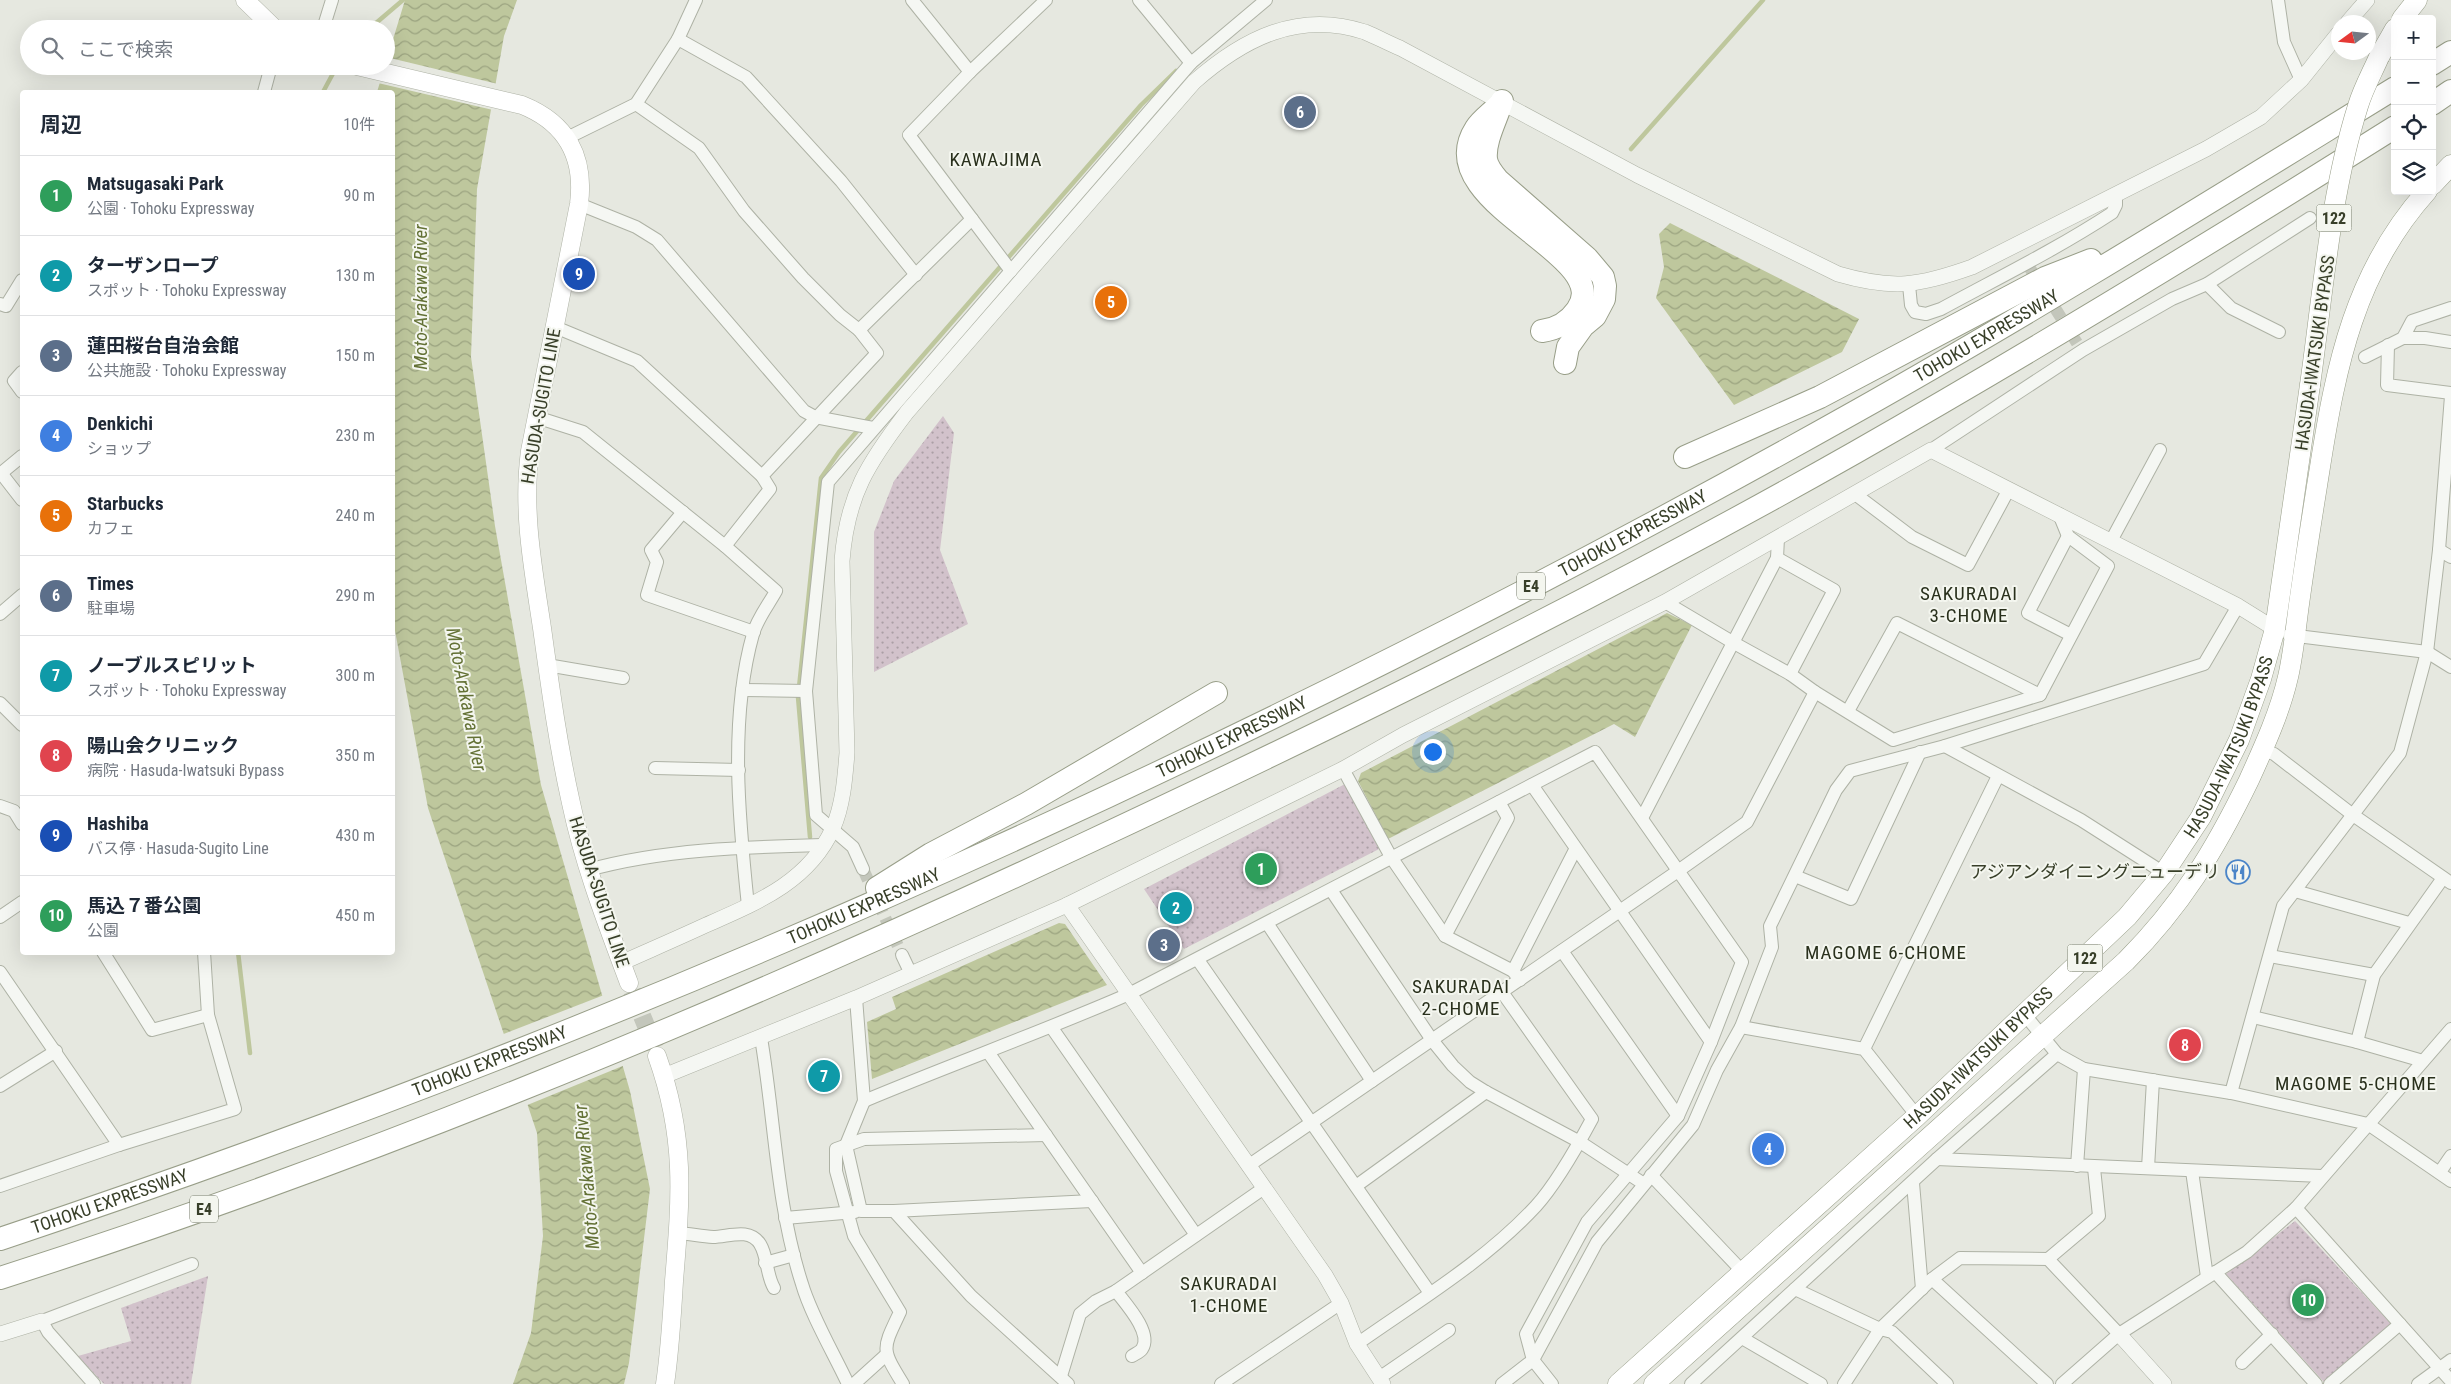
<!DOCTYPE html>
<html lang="ja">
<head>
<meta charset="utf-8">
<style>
	body { margin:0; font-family:"Roboto Condensed","Noto Sans JP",sans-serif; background:#f2f2f3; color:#1f2937 }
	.controls { position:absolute; right:15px; top:15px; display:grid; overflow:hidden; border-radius:5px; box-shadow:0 5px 20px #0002 }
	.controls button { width:45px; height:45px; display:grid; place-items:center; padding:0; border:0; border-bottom:1px solid #e0e1e3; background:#fff; color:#1f2937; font:25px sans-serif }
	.compass { position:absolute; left:2331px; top:15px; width:45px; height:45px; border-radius:50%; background:#fff; box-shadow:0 5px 20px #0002; rotate:255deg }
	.you { position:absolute; left:1432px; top:751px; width:18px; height:18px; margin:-12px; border:4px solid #fff; border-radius:50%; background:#1a73e8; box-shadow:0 0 0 8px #1a73e833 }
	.badge { display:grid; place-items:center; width:32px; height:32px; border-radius:50%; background:#4b85c8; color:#fff; font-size:16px; font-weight:700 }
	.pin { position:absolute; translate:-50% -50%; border:2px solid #fff; box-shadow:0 1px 5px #0006 }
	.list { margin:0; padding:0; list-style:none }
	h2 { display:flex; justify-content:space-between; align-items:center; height:65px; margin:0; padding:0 20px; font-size:21px }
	h2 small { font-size:16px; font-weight:400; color:#747a83 }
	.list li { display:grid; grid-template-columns:32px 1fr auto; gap:15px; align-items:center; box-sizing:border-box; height:80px; padding:0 20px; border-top:1px solid #e0e1e3 }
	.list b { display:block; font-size:19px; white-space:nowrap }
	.list p { margin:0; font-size:16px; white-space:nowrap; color:#747a83 }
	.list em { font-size:16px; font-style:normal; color:#747a83 }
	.icon { flex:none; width:28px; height:28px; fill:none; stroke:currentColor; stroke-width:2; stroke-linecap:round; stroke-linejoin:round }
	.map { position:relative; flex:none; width:2451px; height:1384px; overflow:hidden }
	.search { position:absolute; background:#fff; box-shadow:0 5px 20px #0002; left:20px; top:20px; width:375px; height:55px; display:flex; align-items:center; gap:12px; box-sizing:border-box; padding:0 18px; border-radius:28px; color:#747a83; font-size:19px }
	.panel { position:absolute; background:#fff; box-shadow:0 5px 20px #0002; left:20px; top:90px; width:375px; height:865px; border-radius:5px }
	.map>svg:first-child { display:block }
	.green { fill:url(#green-dots) }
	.water { fill:url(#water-waves) }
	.pier { fill:#e6e8e0 }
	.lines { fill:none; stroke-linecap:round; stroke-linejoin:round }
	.stream { stroke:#bec79d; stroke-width:4.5 }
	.minor-tunnel { stroke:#c3c6bb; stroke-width:12; stroke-dasharray:12 6; stroke-linecap:butt }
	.secondary-tunnel { stroke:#c3c6bb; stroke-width:18; stroke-dasharray:18 9; stroke-linecap:butt }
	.minor-casing { stroke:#aeb2a5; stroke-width:14 }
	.tertiary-casing { stroke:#aeb2a5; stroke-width:16 }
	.secondary-casing { stroke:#aeb2a5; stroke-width:19 }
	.trunk-casing { stroke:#989e88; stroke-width:21 }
	.motorway-casing { stroke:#989e88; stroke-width:24 }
	.minor { stroke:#f5f7f3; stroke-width:12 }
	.tertiary { stroke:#f5f7f3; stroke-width:15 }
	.secondary { stroke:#fff; stroke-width:18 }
	.trunk { stroke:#fff; stroke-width:20 }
	.motorway { stroke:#fff; stroke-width:22 }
	.trunk-bridge-casing { stroke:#989e88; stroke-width:21; stroke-linecap:butt }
	.trunk-bridge { stroke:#fff; stroke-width:20 }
	.labels { text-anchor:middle; stroke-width:4; stroke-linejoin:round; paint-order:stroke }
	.shield { fill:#f4f6ef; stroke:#707664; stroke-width:1 }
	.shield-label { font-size:16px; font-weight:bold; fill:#383f29 }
	.street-label { font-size:18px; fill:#383f29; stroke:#f4f6ef }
	.poi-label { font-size:18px; fill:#383f29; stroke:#f4f6ef; text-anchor:end }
	.neighbourhood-label { font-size:19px; letter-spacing:1px; fill:#29301c; stroke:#f4f6ef }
	.water-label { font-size:19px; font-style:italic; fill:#637135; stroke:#f4f6ef }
</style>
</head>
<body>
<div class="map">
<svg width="2451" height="1384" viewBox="0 0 2451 1384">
	<defs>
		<pattern id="green-dots" width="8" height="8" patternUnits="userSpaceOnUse" patternTransform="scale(1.25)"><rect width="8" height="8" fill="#d2c2cb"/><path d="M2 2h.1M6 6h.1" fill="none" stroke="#ab9fa5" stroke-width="1.8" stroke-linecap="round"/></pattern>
		<pattern id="water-waves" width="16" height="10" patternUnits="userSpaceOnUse" patternTransform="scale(1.25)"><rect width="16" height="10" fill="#bec79d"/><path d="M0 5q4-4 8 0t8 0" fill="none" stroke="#9ba380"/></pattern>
	</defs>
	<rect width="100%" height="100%" fill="#e6e8e0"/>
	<g class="green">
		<path d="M943,416L954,433L940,550L968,624L874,672V532L894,481Z"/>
		<path d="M1345,784L1379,849L1184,949L1144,889Z"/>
		<path d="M2295,1221L2392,1325L2324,1382L2226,1274Z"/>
		<path d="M208,1276L191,1384H104L78,1356L131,1341L121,1308Z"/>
	</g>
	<g class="water">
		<path d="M405,0H517L504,36L477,189L471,357L495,526L541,785L630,1091L650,1189L629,1363L624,1384H513L531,1333L543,1236L537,1133L428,808L393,620L392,92H377Z"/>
		<path d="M1670,223L1859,319L1842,352L1734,405L1656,298L1664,267L1659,234Z"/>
		<path d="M1667,613L1692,625L1635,737L1614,724L1388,839L1358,781L1361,773Z"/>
		<path d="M1059,923L1065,924L1107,985L872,1079L867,1022L896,1009L892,997Z"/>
	</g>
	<g class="pier">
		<path d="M386,57L498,84L497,91L386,64Z"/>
		<path d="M383,67L496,93L493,110L378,83Z"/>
		<path d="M604,995L625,1065L525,1106L501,1035Z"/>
	</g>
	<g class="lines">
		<g class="stream">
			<path d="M369,29L403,0"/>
			<path d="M323,92L337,66"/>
			<path d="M1631,149L1763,0"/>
			<path d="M810,837L798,697L821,478L839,452L1141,105L1176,71"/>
			<path d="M238,952L250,1053"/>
		</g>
		<g class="minor-tunnel">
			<path d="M2026,262L2077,343"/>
			<path d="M863,869L902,955"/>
		</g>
		<path class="secondary-tunnel" d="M632,991L655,1048"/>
		<g class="minor-casing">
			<g id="minor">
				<path d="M912,0L970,72"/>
				<path d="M1139,0L1191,63"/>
				<path d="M2278,0L2284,42L2301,80"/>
				<path d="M323,29L332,0"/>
				<path d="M678,39L746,77L841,181L916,275"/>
				<path d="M264,92L271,66"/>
				<path d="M636,104L699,148L744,211L803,278L840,315L859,330"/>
				<path d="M567,138L636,104L678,39L696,0"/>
				<path d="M579,204L636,227L657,240L804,411L815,417L873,428"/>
				<path d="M972,219L1011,271"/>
				<path d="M2207,284L2231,308L2279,332"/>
				<path d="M1909,285L1911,305L1915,312L1926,314L1941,309C1998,278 2057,249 2112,213L2116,205V194"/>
				<path d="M0,304L6,306L22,280"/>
				<path d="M555,327L637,361L762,476"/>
				<path d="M2403,338H2425L2451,342"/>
				<path d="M2388,345L2387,385L2451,393"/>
				<path d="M2365,357L2403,338L2412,321L2451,308"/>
				<path d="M22,372L14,381L22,392"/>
				<path d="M536,417L583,432L725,546L776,591C769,604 757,619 753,634C729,719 739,820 748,906"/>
				<path d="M1931,450L2083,350L2172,299L2207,284L2310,218"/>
				<path d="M1,473L22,500"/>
				<path d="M0,474L22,456"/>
				<path d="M1855,494L1912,537L1968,565L2009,489"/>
				<path d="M683,512L651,550L657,562L647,595L754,632"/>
				<path d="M2068,536L2028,613L2071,635"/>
				<path d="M2111,541L2160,450"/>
				<path d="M725,546L770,489L762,476L877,353L859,330L972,219L909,135L970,72L1046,0"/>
				<path d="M2439,550L2451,557"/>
				<path d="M1777,558L1834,590L1790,674"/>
				<path d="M1665,602L1734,643L1790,674L1815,692L1893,740L2040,695L2108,566L2068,536L2059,514"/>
				<path d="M0,614L22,595"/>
				<path d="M2289,635L2427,652L2451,667"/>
				<path d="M547,665L623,678"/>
				<path d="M742,690L806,691"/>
				<path d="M0,703L22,725"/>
				<path d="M1848,711L1897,623L2040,695"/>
				<path d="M1945,746L2081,820L2164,873"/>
				<path d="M2263,750L2274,754L2353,815L2451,883"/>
				<path d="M655,768L739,770"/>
				<path d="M1343,769L1391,857L1445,936L1513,971L1520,980"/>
				<path d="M1532,785L1711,1042"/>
				<path d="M0,806L14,811L22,824"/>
				<path d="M1642,818L1777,558L1778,538"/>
				<path d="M863,869L853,847L816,815L806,691L828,482L1191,63L1266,0"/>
				<path d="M588,870C663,849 746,847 824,845"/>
				<path d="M1795,876L1851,899L1920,752"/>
				<path d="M1331,890L1432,1040L1453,1066L1470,1082L1486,1092L1580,1142L1644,1184"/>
				<path d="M2295,891L2409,923"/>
				<path d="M0,917L22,902"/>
				<path d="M1267,923L1372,1081"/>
				<path d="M1445,936L1508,818L1499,802"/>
				<path d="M1562,951L1678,1116"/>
				<path d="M103,952L152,1030L208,1015"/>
				<path d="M902,955L911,974"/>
				<path d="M2270,956L2374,975"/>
				<path d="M1198,960L1430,1293"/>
				<path d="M1513,971L1575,850"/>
				<path d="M0,972L119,1145"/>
				<path d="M856,998L864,1101L846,1145L861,1211H894L971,1296L1068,1384"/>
				<path d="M2025,1015L2057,1054L2084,1069L2231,1093L2368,1124L2451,1181"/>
				<path d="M2253,1017L2357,1042L2423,1061"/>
				<path d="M1741,1027L1864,1049L1917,1116"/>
				<path d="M1052,1028L1196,1235"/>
				<path d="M761,1038C775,1120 776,1204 802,1284C811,1315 834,1354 848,1384"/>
				<path d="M2357,1042L2374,975L2443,878"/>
				<path d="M1864,1049L1998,776"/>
				<path d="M988,1052L1142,1273"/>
				<path d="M0,1086L56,1051"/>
				<path d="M2231,1093L2283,906L2400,753L2427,652L2439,550L2451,396"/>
				<path d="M864,1101C952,1064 1042,1032 1129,994L1595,752L1742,962L1711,1042L1678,1116L1587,1222L1526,1334L1533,1360L1552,1384"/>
				<path d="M1937,1159L2322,1176"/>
				<path d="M1248,1166L1678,871L1747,822L1815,692"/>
				<path d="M2077,1166L2084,1069"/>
				<path d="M2148,1168L2153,1080"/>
				<path d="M2192,1171L2207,1277"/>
				<path d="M2440,1172L2451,1156"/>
				<path d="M1651,1175L1743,1272"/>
				<path d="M1913,1183L1922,1289"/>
				<path d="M0,1186L119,1145L235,1109L208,1015L204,952"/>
				<path d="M1356,1186L1486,1092"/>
				<path d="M2296,1208L2451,1381"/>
				<path d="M894,1211L1092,1201"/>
				<path d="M785,1218L855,1212"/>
				<path d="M678,1233C690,1234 701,1236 713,1237C728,1237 749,1227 760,1244C768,1257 766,1274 774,1288"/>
				<path d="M2048,1259L2119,1334"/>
				<path d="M765,1263L794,1255"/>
				<path d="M2215,1272L2316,1384"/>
				<path d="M1932,1279L2047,1384"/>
				<path d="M1795,1289L1880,1329L1892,1332L1947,1384"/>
				<path d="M1116,1291C1125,1303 1153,1333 1142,1349C1140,1352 1135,1354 1132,1356"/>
				<path d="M1742,1338L1821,1384"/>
				<path d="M1357,1344C1418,1301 1485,1261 1536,1206C1555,1185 1578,1145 1592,1119L1502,992"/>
				<path d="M2242,1363L2272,1334"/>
				<path d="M1061,1376L1080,1314L1096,1301L1116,1291L1264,1188"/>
				<path d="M1379,1378L1449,1330"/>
				<path d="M94,1384L48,1332L42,1321L192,1264"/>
				<path d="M854,1384L886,1355"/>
				<path d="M903,1384C881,1348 882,1350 900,1312L854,1236L836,1171V1149L864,1139L1046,1135"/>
				<path d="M1221,1384L1341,1303"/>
				<path d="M1502,1384L1533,1360L1597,1242L1693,1125L1717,1070L1741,1027L1772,947L1770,926L1836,790L1850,771L1945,746L2204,664L2238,606"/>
				<path d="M1691,1384L1937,1159L2057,1054"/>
				<path d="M1844,1384L1880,1329L1932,1279L1960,1258L2048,1259L2099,1216L2094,1168"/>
				<path d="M2062,1384L2119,1334L2247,1252L2296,1208L2451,1029"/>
				<path d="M2330,1384L2400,1324"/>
				<path d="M2418,1384L2451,1360"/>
			</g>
		</g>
		<g class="tertiary-casing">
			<g id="tertiary">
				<path d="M2348,22L2367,0"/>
				<path d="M1067,905L1325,1275L1341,1303L1357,1344L1383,1384"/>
				<path d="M621,963C650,950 678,938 706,925C756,903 809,882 833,828C843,805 845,778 847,753L842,561C847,495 868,463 907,412L1194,82C1243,39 1298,10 1365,32C1377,37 1388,43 1400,48L1637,175L1838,274C1893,290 1919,286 1972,267L2206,149L2261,117L2301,80L2338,34"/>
				<path d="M664,1076L856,998L1067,905L1343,769L1403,735L1665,602L1931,450L2238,606L2275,629"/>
				<path d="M0,1334L42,1321"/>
				<path d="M2119,1334L2164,1384"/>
			</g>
		</g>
		<g class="secondary-casing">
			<g id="secondary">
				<path d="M245,0L275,29"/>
				<path d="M357,66L522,105C567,123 585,157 579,204L530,451C522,511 533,568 542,628C550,686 558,745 571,803C584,865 607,924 629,983"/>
				<path d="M657,1056C686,1137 681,1197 674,1281C672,1316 670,1350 665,1384"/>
			</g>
		</g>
		<g class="trunk-casing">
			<g id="trunk">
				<path d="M2402,19L2417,0"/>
				<path d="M2379,57L2395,29"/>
				<path d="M2432,185L2451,165"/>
				<path id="s1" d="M1618,1384L1917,1116L2127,917L2164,873L2201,817L2239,740L2261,679L2275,629L2310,385"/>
				<path d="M1654,1384L2126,961C2181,906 2215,850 2249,780C2264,747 2280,712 2288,677C2294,651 2296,624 2300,597C2306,554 2313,511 2320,467C2336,365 2355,271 2427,191"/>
			</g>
		</g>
		<g class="motorway-casing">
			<g id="motorway">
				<path d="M2432,64L2451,52"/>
				<path d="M1502,101C1497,118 1484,141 1486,159C1487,167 1493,174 1498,180L1587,258L1603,277L1605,286L1604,299L1595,316L1583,326L1568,347L1565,363"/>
				<path d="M2432,104L2451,91"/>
				<path d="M1498,106C1491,113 1481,120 1476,128C1427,204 1618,254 1577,310C1568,323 1557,329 1542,331"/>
				<path d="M1685,457L1820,397L2045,278L2091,260"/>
				<path d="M877,888L931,854L1026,804L1216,693"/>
				<path id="s2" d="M0,1239C643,1025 1264,744 1855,412C2038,309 2216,198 2395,88"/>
				<path d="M0,1278C369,1160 730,1010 1080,846C1343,723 1604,595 1856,452C2038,348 2217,239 2395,127"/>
			</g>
		</g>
		<use href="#minor" class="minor"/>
		<use href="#tertiary" class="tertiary"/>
		<use href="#secondary" class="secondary"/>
		<use href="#trunk" class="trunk"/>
		<use href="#motorway" class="motorway"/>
		<g class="trunk-bridge-casing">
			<path id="trunk-bridge" d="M2310,385C2323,293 2330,195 2358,106C2363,89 2372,73 2379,57"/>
		</g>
		<use href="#trunk-bridge" class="trunk-bridge"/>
	</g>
	<defs>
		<g id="restaurant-ring" transform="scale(1.25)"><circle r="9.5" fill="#f4f6ef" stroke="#4b85c8" stroke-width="1.5"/><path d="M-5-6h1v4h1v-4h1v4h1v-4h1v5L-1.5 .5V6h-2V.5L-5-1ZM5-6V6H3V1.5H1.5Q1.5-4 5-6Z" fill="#4b85c8"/></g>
	</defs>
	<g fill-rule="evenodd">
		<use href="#restaurant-ring" x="2238" y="872"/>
	</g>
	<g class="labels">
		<g class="shield">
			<rect x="2316.5" y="204.5" width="35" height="27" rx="4"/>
			<rect x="1517" y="572.5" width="28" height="27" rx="4"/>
			<rect x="2067.5" y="944.5" width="35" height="27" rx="4"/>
			<rect x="190" y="1195.5" width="28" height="27" rx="4"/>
		</g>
		<g class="shield-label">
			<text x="2334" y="224">122</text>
			<text x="1531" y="592">E4</text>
			<text x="2085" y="964">122</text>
			<text x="204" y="1215">E4</text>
		</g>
		<g class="street-label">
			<text dy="6" stroke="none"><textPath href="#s2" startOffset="2186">TOHOKU EXPRESSWAY</textPath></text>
			<text transform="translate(2315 353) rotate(-82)" y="6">HASUDA-IWATSUKI BYPASS</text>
			<text transform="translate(541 406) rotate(-80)" y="6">HASUDA-SUGITO LINE</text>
			<text dy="6" stroke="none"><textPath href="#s2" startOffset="1781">TOHOKU EXPRESSWAY</textPath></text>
			<text dy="6" stroke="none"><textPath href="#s2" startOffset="1331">TOHOKU EXPRESSWAY</textPath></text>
			<text dy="6" stroke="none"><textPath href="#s1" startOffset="891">HASUDA-IWATSUKI BYPASS</textPath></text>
			<text transform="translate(599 892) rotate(72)" y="6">HASUDA-SUGITO LINE</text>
			<text dy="6" stroke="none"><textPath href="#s2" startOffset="926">TOHOKU EXPRESSWAY</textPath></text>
			<text dy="6" stroke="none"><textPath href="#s1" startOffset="486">HASUDA-IWATSUKI BYPASS</textPath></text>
			<text dy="6" stroke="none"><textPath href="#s2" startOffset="521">TOHOKU EXPRESSWAY</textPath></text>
			<text dy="6" stroke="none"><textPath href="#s2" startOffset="116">TOHOKU EXPRESSWAY</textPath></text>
		</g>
		<g class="poi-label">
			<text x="2220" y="878">アジアンダイニングニューデリ</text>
		</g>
		<g class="neighbourhood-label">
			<text x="996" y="166">KAWAJIMA</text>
			<text x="1969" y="600">SAKURADAI<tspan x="1969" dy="22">3-CHOME</tspan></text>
			<text x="1886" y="959">MAGOME 6-CHOME</text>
			<text x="1461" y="993">SAKURADAI<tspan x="1461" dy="22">2-CHOME</tspan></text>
			<text x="2356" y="1090">MAGOME 5-CHOME</text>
			<text x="1229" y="1290">SAKURADAI<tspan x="1229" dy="22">1-CHOME</tspan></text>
		</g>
		<g class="water-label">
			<text transform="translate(420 297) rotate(-90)" y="7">Moto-Arakawa River</text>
			<text transform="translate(467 699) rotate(79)" y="7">Moto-Arakawa River</text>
			<text transform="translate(586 1177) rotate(-95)" y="7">Moto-Arakawa River</text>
		</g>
	</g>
</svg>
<div class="controls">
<button>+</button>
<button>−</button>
<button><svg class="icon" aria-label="locate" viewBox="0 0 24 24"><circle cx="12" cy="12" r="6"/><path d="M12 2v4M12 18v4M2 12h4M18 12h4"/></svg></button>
<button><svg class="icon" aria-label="layers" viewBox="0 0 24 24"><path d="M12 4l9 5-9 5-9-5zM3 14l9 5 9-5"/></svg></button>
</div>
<svg class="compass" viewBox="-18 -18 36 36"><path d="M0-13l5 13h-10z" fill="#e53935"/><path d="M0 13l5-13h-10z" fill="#747a83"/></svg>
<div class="you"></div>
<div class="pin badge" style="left:1261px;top:869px;background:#2e9e5b">1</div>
<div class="pin badge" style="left:1176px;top:908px;background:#0f9aa8">2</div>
<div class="pin badge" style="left:1164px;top:945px;background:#5c6f8a">3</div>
<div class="pin badge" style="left:1768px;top:1149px;background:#3f7fe0">4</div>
<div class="pin badge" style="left:1111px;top:302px;background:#e8710a">5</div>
<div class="pin badge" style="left:1300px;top:112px;background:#5c6f8a">6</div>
<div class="pin badge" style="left:824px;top:1076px;background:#0f9aa8">7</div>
<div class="pin badge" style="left:2185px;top:1045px;background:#e0444e">8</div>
<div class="pin badge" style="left:579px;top:274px;background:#1a4fb4">9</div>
<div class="pin badge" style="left:2308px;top:1300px;background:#2e9e5b">10</div>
<div class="search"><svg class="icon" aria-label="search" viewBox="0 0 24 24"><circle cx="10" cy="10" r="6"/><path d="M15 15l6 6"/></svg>ここで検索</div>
<section class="panel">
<h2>周辺<small>10件</small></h2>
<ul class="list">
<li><span class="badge" style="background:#2e9e5b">1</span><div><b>Matsugasaki Park</b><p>公園 · Tohoku Expressway</p></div><em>90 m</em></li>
<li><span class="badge" style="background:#0f9aa8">2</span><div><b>ターザンロープ</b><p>スポット · Tohoku Expressway</p></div><em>130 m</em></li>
<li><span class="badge" style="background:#5c6f8a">3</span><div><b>蓮田桜台自治会館</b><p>公共施設 · Tohoku Expressway</p></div><em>150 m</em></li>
<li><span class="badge" style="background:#3f7fe0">4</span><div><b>Denkichi</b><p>ショップ</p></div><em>230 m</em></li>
<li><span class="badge" style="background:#e8710a">5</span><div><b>Starbucks</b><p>カフェ</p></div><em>240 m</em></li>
<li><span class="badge" style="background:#5c6f8a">6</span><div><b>Times</b><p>駐車場</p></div><em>290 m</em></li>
<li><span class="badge" style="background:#0f9aa8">7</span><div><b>ノーブルスピリット</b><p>スポット · Tohoku Expressway</p></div><em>300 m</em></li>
<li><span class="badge" style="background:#e0444e">8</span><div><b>陽山会クリニック</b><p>病院 · Hasuda-Iwatsuki Bypass</p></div><em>350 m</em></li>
<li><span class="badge" style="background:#1a4fb4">9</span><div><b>Hashiba</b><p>バス停 · Hasuda-Sugito Line</p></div><em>430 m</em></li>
<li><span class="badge" style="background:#2e9e5b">10</span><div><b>馬込７番公園</b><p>公園</p></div><em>450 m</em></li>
</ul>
</section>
</div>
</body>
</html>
